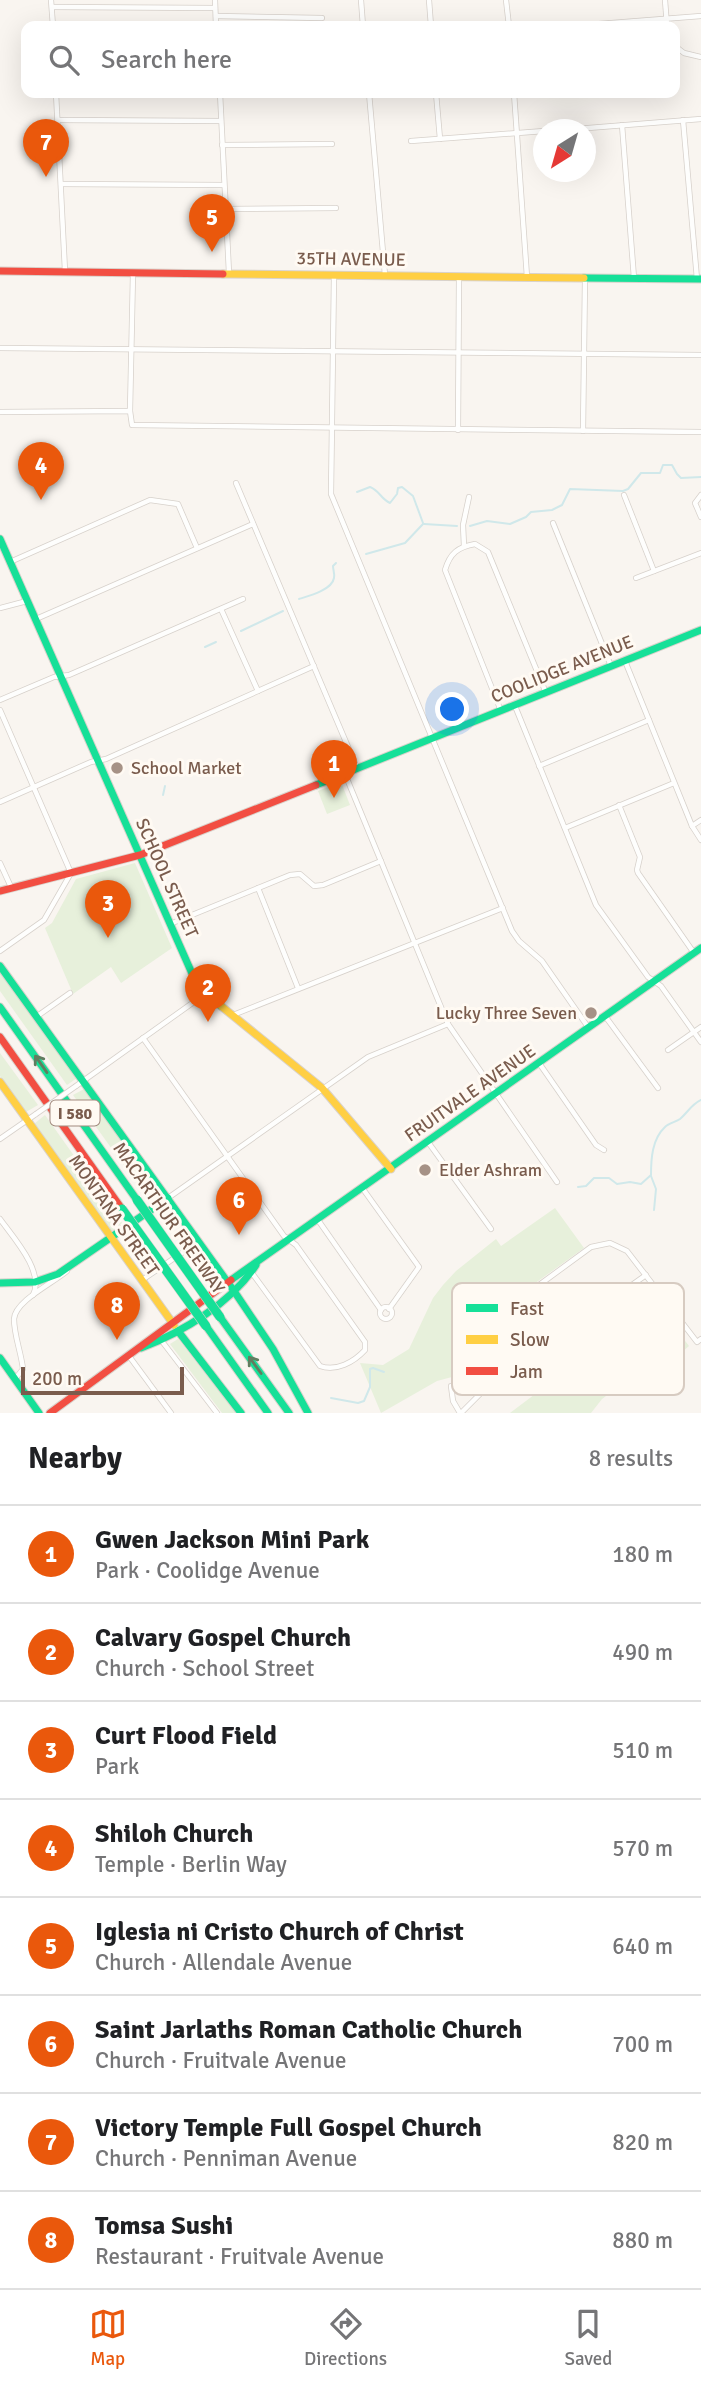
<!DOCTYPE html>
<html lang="en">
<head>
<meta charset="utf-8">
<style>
	body { margin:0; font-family:Signika,sans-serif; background:#f6f6f6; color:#202124 }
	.compass { position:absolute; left:533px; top:119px; width:63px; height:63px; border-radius:50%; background:#fff; box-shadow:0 7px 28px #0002; rotate:217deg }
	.scale { position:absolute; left:21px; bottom:18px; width:163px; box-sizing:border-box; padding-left:7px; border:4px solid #7a5c4d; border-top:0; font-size:19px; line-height:24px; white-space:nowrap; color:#7a5c4d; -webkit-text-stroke:5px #fffaf3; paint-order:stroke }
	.you { position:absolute; left:453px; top:710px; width:24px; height:24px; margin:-18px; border:5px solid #fff; border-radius:50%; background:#1a73e8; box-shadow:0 0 0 10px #1a73e833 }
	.badge { display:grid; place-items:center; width:46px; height:46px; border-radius:50%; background:#ea580c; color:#fff; font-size:23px; font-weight:700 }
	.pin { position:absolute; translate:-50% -58px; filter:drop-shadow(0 2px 4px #0008) }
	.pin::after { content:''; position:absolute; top:37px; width:24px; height:21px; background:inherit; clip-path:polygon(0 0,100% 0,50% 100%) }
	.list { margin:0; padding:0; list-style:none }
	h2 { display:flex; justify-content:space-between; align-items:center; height:91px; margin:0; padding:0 28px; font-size:30px }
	h2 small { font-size:23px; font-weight:400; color:#757577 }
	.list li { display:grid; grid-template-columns:46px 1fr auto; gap:21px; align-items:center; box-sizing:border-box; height:98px; padding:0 28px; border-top:2px solid #e0e0e0 }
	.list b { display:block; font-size:26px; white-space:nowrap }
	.list p { margin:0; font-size:23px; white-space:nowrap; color:#757577 }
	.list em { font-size:23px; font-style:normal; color:#757577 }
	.icon { flex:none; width:38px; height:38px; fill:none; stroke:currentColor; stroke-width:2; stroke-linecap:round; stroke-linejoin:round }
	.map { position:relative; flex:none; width:701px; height:1413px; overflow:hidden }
	.search { position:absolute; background:#fff; box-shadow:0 7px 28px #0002; left:21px; right:21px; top:21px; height:77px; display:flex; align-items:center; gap:18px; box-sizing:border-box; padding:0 24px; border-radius:14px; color:#757577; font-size:26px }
	.sheet { height:875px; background:#fff }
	nav { display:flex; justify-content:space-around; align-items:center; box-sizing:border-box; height:98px; border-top:2px solid #e0e0e0; background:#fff; font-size:19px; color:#757577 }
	nav a { display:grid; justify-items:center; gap:4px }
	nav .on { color:#ea580c }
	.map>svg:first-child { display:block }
	.green { fill:#e7f0db }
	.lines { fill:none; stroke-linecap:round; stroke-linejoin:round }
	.stream { stroke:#d0e8ea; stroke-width:2 }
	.street-casing { stroke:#d7d1cb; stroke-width:6 }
	.fast-casing { stroke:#d9d2cb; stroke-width:9 }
	.slow-casing { stroke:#d9d2cb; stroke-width:9 }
	.jam-casing { stroke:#d9d2cb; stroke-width:9 }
	.street { stroke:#fefefd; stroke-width:4.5 }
	.fast { stroke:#16e098; stroke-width:7 }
	.slow { stroke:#ffcf43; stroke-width:7 }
	.jam { stroke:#f24e42; stroke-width:7 }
	.street-bridge-casing { stroke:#d7d1cb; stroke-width:6; stroke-linecap:butt }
	.fast-bridge-casing { stroke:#dad1cc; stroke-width:10; stroke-linecap:butt }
	.street-bridge { stroke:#fefefd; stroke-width:4.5 }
	.fast-bridge { stroke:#16e098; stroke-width:9 }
	.oneway { stroke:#617d60 }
	.poi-dot { fill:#a69286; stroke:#fffaf3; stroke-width:2.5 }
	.labels { text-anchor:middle; stroke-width:6; stroke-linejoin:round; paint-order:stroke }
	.shield { fill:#fffaf3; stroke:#a28b7f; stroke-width:2 }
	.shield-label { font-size:16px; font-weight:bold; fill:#7a5c4d }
	.street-label { font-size:18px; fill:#7a5c4d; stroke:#fffaf3 }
	.poi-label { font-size:18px; fill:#7a5c4d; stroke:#fffaf3; text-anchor:start }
	.key { fill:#fffaf3; stroke:#d7cbc1; stroke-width:2 }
	.key-label { font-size:19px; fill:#7a5c4d }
</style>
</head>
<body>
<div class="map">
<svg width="701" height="1413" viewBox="0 0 701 1413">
	<rect width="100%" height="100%" fill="#f9f5f0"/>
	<g class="green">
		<path d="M341,782L350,805L327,814L318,791Z"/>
		<path d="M135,863L172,948L121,983L111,967L73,994L45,928L52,923L76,879Z"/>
		<path d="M0,973L77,1078L67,1085L0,991Z"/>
		<path d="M0,1053L38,1105L26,1112L0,1076Z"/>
		<path d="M86,1088L161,1196L151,1203L73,1095Z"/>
		<path d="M45,1115L122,1223L112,1232L34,1124Z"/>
		<path d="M555,1208L584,1248L534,1284L536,1301L457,1360L452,1377L437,1381L381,1413L360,1363L383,1365L409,1349L433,1298L443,1285L456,1271L496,1239L501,1246Z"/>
		<path d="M656,1303L689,1346L650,1379L610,1393L602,1399L591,1413H510Z"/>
		<path d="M178,1339L236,1413H222L170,1344Z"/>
	</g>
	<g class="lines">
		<g class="stream">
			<path d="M357,492L370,487C379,490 381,499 390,503L397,494L398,488L402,487L413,496L423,523"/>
			<path d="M424,524L457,526"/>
			<path d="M470,526L487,521L510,524L526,517L531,512L552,510L562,505L570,489L623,491L628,489L641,473H660L663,465H672L677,474L681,478L701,477"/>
			<path d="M366,554L405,543L423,524"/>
			<path d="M299,599C309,596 332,590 334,578C335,574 333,570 333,566L336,563"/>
			<path d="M241,631L283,611"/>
			<path d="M205,647L216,642"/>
			<path d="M163,795L165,786"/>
			<path d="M651,1176L656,1189L654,1210"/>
			<path d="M578,1187L586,1186L594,1178H609L617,1184L630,1182L641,1184L651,1175C651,1159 652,1139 665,1127C669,1123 676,1122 680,1119C688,1112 691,1105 701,1100"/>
			<path d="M331,1398L358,1403L364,1401L370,1387V1369L373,1368L384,1372"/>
		</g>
		<g class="street-casing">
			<g id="street">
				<path d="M51,0L53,26"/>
				<path d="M215,0L216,26"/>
				<path d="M361,0L363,26"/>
				<path d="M429,0L431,26"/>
				<path d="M506,0L509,26"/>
				<path d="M665,0L667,26"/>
				<path d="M52,7L215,8"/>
				<path d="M216,16L322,18"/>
				<path d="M573,26L701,16"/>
				<path d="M675,46L684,53L701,57"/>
				<path d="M56,93L65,271"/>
				<path d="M220,93L229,273"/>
				<path d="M369,93L385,275"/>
				<path d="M436,93L440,139"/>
				<path d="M514,93L527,277"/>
				<path d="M58,120L221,121"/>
				<path d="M683,120L697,279"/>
				<path d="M622,125L634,278"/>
				<path d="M563,130L701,119"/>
				<path d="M411,141L544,131"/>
				<path d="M222,145L332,144"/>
				<path d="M61,184L224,185"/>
				<path d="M225,209L336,208"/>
				<path d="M334,275L331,494L512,931L519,941L542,961L588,1027"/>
				<path d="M0,348L701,355"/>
				<path d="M130,411L133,273"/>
				<path d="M0,412L130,411L132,425L701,432"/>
				<path d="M458,430L459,277"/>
				<path d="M583,431L585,278"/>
				<path d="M236,483L357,768"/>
				<path d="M624,495L654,571"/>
				<path d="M701,495L695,503L701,517"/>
				<path d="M553,523L611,666"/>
				<path d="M464,546L463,525L469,497"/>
				<path d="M10,562L150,500L178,504L197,548"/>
				<path d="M636,578L701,553"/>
				<path d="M0,608L27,601"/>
				<path d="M221,609L258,691"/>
				<path d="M36,619L253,524"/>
				<path d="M625,661L692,826L701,840"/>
				<path d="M0,700L54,677L69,675L243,599"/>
				<path d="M515,706L596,905L648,977L661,986L701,1042"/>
				<path d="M0,710L71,873L44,920L0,951"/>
				<path d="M501,711L445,570C450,553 458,547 475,544L488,552L546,693"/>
				<path d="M539,766L649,720"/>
				<path d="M345,774L448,1024L557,1182"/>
				<path d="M0,802L91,762L106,759L314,666"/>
				<path d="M619,805L640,857L637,870L638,873L694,953"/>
				<path d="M692,826L701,820"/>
				<path d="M565,828L674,783"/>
				<path d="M0,863L11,887"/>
				<path d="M258,888L298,988"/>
				<path d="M170,924L290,875L300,874L314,886L323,885L381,861"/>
				<path d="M233,1015L503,908"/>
				<path d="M605,1016L658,1088"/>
				<path d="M36,1017L70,993"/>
				<path d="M143,1038L284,1236L296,1245L365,1342V1350C354,1362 336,1372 320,1366L252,1273"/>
				<path d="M668,1050L701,1027"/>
				<path d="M539,1063L596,1145L604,1150"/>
				<path d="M76,1086L205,994"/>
				<path d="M0,1139L36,1114"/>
				<path d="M428,1142L491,1229"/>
				<path d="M363,1189L419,1267L389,1309"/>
				<path d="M168,1198L368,1057L448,1024"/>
				<path d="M0,1219C13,1237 45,1272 33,1295"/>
				<path d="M318,1220L381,1310"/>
				<path d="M142,1280L198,1242"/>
				<path d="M535,1288L591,1247L610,1243L627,1251L697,1342L701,1339"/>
				<circle cx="386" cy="1313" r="6"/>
				<path d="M161,1340L217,1413"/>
				<path d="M129,1356L171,1413"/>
				<path d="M15,1379L23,1369C21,1352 14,1335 14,1319C15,1301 53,1283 67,1271"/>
				<path d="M451,1386L453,1401L460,1413"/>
				<path d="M461,1413L485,1389L646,1275"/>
			</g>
		</g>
		<g class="fast-casing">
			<g id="fast">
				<path d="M584,278L701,279"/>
				<path d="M0,539L198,987L221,1006"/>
				<path d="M316,785L701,630"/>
				<path d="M0,966L234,1291"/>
				<path d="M0,1007L137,1200"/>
				<path d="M231,1280L701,948"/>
				<path d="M0,1283L35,1282L58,1274L168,1198"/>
				<path d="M234,1291L273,1349L308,1413"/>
				<path d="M220,1317L289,1413"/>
				<path d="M206,1326L268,1413"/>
				<path d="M178,1331L241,1413"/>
				<path d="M141,1348C183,1332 231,1303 256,1265"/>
				<path d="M0,1358L39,1413"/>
			</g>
		</g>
		<g class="slow-casing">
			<g id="slow">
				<path d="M223,274L584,278"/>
				<path d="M221,1006L322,1088L391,1169"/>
				<path d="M0,1082L174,1325"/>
			</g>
		</g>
		<g class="jam-casing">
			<g id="jam">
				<path d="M0,271L223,274"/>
				<path d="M0,891L140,855L316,785"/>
				<path d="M0,1037L122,1209"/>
				<path d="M50,1413L231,1280"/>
			</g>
		</g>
		<use href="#street" class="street"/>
		<use href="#fast" class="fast"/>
		<use href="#slow" class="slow"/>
		<use href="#jam" class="jam"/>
		<g class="street-bridge-casing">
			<path id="street-bridge" d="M36,1114L76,1086"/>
		</g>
		<g class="fast-bridge-casing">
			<g id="fast-bridge">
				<path d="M137,1200L220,1317"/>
				<path d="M122,1209L206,1326"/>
			</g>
		</g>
		<use href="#street-bridge" class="street-bridge"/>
		<use href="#fast-bridge" class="fast-bridge"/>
	</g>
	<defs><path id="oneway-shaft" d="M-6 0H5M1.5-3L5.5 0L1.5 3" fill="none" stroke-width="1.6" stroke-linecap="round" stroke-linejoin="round" transform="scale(1.75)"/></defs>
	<g class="oneway">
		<use href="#oneway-shaft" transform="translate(41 1064) rotate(-125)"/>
		<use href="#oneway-shaft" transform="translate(255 1365) rotate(-126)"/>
	</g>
	<g class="poi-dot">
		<circle cx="117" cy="768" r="7"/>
		<circle cx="591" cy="1013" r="7"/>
		<circle cx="425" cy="1170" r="7"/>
	</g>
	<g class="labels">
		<rect class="shield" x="50.5" y="1100.5" width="49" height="25" rx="5"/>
		<g class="shield-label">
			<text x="75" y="1119">I 580</text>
		</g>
		<g class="street-label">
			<text transform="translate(351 259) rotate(1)" y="6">35TH AVENUE</text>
			<text transform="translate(562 669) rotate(-22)" y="6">COOLIDGE AVENUE</text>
			<text transform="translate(167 878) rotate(66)" y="6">SCHOOL STREET</text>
			<text transform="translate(470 1093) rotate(-35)" y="6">FRUITVALE AVENUE</text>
			<text transform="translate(114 1215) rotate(55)" y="6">MONTANA STREET</text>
			<text transform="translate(169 1218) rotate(55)" y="6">MACARTHUR FREEWAY</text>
		</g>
		<g class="poi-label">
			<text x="131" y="774">School Market</text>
			<text x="577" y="1019" text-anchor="end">Lucky Three Seven</text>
			<text x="439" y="1176">Elder Ashram</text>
		</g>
	</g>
	<rect x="452" y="1283" width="232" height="112" rx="10" class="key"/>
	<rect x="466" y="1304" width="32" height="8" fill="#16e098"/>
	<rect x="466" y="1335" width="32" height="9" fill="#ffcf43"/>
	<rect x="466" y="1367" width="32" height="8" fill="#f24e42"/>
	<g class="key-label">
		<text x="510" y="1315">Fast</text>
		<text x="510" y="1346">Slow</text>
		<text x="510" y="1378">Jam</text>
	</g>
</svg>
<svg class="compass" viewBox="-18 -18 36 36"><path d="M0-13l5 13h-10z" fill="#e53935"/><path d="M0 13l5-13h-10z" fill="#757577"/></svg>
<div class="scale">200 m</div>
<div class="you"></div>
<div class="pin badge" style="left:334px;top:798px">1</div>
<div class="pin badge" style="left:208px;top:1022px">2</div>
<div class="pin badge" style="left:108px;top:938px">3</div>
<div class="pin badge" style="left:41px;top:500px">4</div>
<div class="pin badge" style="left:212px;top:252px">5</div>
<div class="pin badge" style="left:239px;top:1235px">6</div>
<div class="pin badge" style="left:46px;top:177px">7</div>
<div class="pin badge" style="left:117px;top:1340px">8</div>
<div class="search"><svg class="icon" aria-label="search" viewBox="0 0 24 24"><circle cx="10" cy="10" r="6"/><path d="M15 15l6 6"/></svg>Search here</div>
</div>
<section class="sheet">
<h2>Nearby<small>8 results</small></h2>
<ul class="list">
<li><span class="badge">1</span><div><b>Gwen Jackson Mini Park</b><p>Park · Coolidge Avenue</p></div><em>180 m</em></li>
<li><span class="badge">2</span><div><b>Calvary Gospel Church</b><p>Church · School Street</p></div><em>490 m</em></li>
<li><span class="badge">3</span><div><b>Curt Flood Field</b><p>Park</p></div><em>510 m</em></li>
<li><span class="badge">4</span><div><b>Shiloh Church</b><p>Temple · Berlin Way</p></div><em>570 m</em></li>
<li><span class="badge">5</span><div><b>Iglesia ni Cristo Church of Christ</b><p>Church · Allendale Avenue</p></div><em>640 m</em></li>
<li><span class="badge">6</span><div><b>Saint Jarlaths Roman Catholic Church</b><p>Church · Fruitvale Avenue</p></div><em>700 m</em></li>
<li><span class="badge">7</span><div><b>Victory Temple Full Gospel Church</b><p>Church · Penniman Avenue</p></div><em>820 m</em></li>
<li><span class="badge">8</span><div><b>Tomsa Sushi</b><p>Restaurant · Fruitvale Avenue</p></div><em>880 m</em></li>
</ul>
</section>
<nav>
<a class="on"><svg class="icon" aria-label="map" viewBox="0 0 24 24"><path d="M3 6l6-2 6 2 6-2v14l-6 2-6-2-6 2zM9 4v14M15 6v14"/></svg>Map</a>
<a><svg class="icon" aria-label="directions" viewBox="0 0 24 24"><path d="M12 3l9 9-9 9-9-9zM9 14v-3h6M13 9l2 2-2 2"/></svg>Directions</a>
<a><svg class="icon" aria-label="saved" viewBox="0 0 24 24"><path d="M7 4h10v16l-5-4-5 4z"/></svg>Saved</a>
</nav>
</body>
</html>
